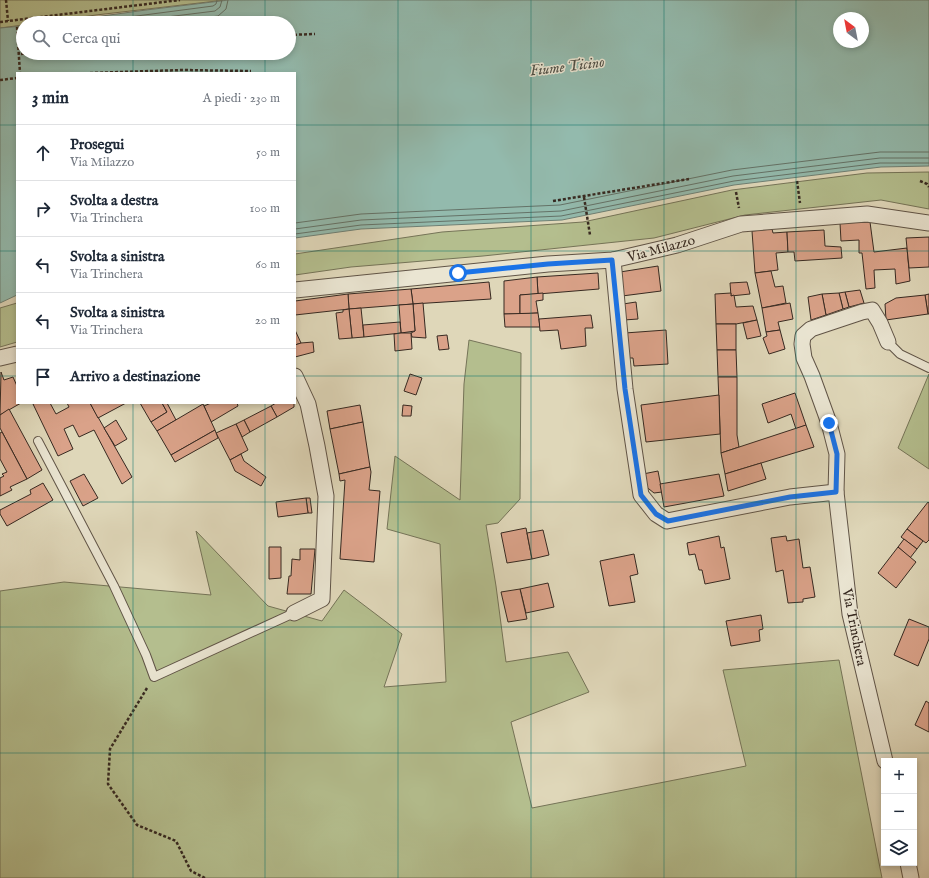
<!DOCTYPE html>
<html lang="it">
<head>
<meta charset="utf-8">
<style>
	body { margin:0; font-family:"IM FELL English",serif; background:#f2f2f3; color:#1f2937 }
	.controls { position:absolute; right:12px; bottom:12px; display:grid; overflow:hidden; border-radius:0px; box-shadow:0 2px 6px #0003 }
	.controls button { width:36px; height:36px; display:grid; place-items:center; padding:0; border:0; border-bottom:1px solid #e0e1e3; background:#fff; color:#1f2937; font:20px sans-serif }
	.compass { position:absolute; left:833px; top:12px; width:36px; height:36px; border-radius:50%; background:#fff; box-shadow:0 2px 6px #0003; rotate:328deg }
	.stop { position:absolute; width:12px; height:12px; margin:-9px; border:3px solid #1a73e8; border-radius:50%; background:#fff }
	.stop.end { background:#1a73e8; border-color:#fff; box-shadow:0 1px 4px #0008 }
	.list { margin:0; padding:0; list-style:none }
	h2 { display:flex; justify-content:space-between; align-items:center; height:52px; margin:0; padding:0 16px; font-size:17px }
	h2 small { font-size:13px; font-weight:400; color:#747a83 }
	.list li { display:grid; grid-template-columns:26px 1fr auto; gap:12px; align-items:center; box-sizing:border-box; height:56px; padding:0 16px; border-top:1px solid #e0e1e3 }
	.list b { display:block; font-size:15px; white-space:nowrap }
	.list p { margin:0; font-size:13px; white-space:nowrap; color:#747a83 }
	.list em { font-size:13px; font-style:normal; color:#747a83 }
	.icon { flex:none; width:22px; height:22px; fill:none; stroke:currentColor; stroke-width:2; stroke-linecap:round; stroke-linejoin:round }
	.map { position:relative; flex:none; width:929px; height:878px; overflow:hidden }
	.search { position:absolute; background:#fff; box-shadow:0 2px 6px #0003; left:16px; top:16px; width:280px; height:44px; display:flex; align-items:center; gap:10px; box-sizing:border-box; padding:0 14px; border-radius:22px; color:#747a83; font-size:15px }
	.panel { position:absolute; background:#fff; box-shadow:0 2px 6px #0003; left:16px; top:72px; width:280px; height:332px; border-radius:0px }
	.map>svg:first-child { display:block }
	.green { fill:#b4be8e; stroke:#757458 }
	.water { fill:#93baad; stroke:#6e8075; fill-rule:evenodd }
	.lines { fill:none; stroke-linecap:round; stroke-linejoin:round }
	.shore { stroke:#647267; stroke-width:1 }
	.building { fill:#daa289; stroke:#362921 }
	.lane-casing { stroke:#605447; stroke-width:10 }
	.street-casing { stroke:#605447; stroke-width:17 }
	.path { stroke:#362921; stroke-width:2.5; stroke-dasharray:3 2; stroke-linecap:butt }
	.lane { stroke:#eae5d2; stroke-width:8 }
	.street { stroke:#eae5d2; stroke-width:15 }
	.route { stroke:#1a73e8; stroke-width:5 }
	.grid { fill:none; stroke:#0f766e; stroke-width:1; stroke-opacity:0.55 }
	.labels { text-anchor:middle; stroke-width:3; stroke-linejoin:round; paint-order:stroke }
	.street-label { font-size:14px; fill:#362921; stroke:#eae5d2 }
	.water-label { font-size:15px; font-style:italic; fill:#4d4d44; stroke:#eae5d2 }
</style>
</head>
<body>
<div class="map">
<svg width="929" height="878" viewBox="0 0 929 878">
	<rect width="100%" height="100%" fill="#dfd7b9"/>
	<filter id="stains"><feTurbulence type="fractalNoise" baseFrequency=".005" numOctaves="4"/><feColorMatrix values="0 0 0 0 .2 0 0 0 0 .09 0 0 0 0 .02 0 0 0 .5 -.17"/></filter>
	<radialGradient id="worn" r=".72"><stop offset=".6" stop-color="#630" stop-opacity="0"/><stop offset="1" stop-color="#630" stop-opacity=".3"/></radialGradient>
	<g class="green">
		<path d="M0,0H225L96,15L39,23H23V25L0,28Z"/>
		<path d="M929,172V209L881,200L745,215L654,238L483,256L351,267L295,275V254L442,232L583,222L732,190L867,173Z"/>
		<path d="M17,303V342L0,347V308Z"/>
		<path d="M469,340L521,353L520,499L498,523L486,525L496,586L506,662L568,652L589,692L511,722L532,808L746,766L723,670L839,660L882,878H0V591L64,582L211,595L196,531L268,606L322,621L344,590L402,634L384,687L446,682L440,544L387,529L395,456L460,500L464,384Z"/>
		<path d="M929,374V469L898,448Z"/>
	</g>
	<path class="water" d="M229,0H929V166L881,167L734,185L562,220L361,229L295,238V73H17V295L0,303V28L23,26V53H289V23H51L146,10ZM839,18H863V42H839Z"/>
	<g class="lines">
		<g class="shore">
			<path d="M83,23L213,6L216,4L217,0"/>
			<path d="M118,23L215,11L220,7L222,0"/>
			<path d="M162,23L218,16L226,9L228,0"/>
			<path d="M295,223L361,214L560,205L732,170L880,152H929"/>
			<path d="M295,229L361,220L561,211L733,176L880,158H929"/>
			<path d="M295,234L361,225L561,216L734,181L880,163H929"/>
		</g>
	</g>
	<g class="building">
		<path d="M870,222L874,252L907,248L910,281L896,284L895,269L874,270L875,288L866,289L862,253H859V240L841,241L840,223Z"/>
		<path d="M772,229L773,233L787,232L788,252L776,253L778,270L755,273L752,231Z"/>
		<path d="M824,230L825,246L841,247L842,258L795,261L794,252H788L787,232Z"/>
		<path d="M929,237V267L909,268L906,238Z"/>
		<path d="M658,266L661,291L622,296L620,272Z"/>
		<path d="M771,271L775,287L783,286L786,303L762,308L755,273Z"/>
		<path d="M598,273L599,289L538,294L537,277Z"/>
		<path d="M537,277L538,294L520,295V314H504V281Z"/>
		<path d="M489,282L491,299L413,304L411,289Z"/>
		<path d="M747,282L750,294L731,296L730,283Z"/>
		<path d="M411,289L413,304L349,309L348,294Z"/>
		<path d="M860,290L864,303L849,307L845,292Z"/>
		<path d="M845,292L849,307L843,309L839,293Z"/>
		<path d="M543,293V300L536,301L538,313L520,314V295Z"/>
		<path d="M731,293V296L734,295L736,307L753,306L757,320L736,324H716L715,294Z"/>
		<path d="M839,293L843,309L826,315L822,294Z"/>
		<path d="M348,294L349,309L295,315V301Z"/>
		<path d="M822,294L826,315L811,320L808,297Z"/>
		<path d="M929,294V314H928L925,295Z"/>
		<path d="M925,295L928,314L886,320L885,304L896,298Z"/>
		<path d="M636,302L638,319L624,320L623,304Z"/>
		<path d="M423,303L426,338L412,337L411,333L415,331L413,304Z"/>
		<path d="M790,303L793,319L778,322L780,330L766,332L762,308Z"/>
		<path d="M413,304L415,331L401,333L399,305Z"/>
		<path d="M361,308L364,337L352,338L349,309Z"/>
		<path d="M349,309L352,338L339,339L336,313L343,312V310Z"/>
		<path d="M538,313L540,327H505L504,314Z"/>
		<path d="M591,315L593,328H585L586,346L561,349L558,330L540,331L539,319Z"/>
		<path d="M757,320L761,336L747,339L743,323Z"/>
		<path d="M400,322L401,333L364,337L363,325Z"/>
		<path d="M716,324H736V350H717Z"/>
		<path d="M295,330L301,343L295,345Z"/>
		<path d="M666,330L668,364L634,366L633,358H626L625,333Z"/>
		<path d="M780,330L785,349L769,354L763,338L767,336L766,332Z"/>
		<path d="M401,333H411L412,349L395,351L394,334Z"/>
		<path d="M447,335L449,349L439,350L437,336Z"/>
		<path d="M313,342L314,352L295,357V345L301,343Z"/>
		<path d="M717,350H736L737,377H718Z"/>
		<path d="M1,372L4,380L13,377L17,386V403H21L0,415Z"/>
		<path d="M410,374L422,378L416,395L404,391Z"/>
		<path d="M718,377H737V435L739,447L721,453Z"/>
		<path d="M795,393L806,425L796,429L791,414L768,423L762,404Z"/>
		<path d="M719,395L720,434L646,442L641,405Z"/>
		<path d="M36,403H50L56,414L69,407L67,403H90L132,477L122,484L94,430L79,437L73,425L64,429L73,449L58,456L33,404Z"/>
		<path d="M90,403H126L98,418Z"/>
		<path d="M140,403H162L167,412L151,422Z"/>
		<path d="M162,403H167L176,420L157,431L151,422L167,412Z"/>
		<path d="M211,403H237L238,406L211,422L204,406Z"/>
		<path d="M276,403H294V407L277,417L271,406Z"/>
		<path d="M203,404L215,430L171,455L157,431Z"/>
		<path d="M360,405L363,422L330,429L327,411Z"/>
		<path d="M403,405L412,406L411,416H402Z"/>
		<path d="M271,406L277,417L250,432L244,420Z"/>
		<path d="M9,409L42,470L27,479L0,428V415Z"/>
		<path d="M116,420L127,439L115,446L104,428Z"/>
		<path d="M244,420L250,432L242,437L236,424Z"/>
		<path d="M363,422L370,467L339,474L330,429Z"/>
		<path d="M236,424L248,450L230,460L216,433Z"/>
		<path d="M806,425L814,447L725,474L721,453Z"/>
		<path d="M215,430L218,438L175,462L171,455Z"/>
		<path d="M2,432L27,479L10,487L12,490L0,496V478L4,476L2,474L7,472L0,459V433Z"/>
		<path d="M241,454L244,461L266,477L261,486L235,471L230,460Z"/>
		<path d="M761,463L766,479L728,491L725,474Z"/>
		<path d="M370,467L371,472L369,490L380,491L374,562L340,559L345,480L340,481L339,474Z"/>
		<path d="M658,471L662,492L654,493L644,485L643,474Z"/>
		<path d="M84,474L98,498L83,506L70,481Z"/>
		<path d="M719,474L724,496L664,507L660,484Z"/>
		<path d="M43,483L53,500L7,526L0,514V510L31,494L30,490Z"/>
		<path d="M306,498H310L312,513H308Z"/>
		<path d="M306,498L308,513L278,517L276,502Z"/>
		<path d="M928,502L929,503V540L926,543L907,529Z"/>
		<path d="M526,528L532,559L507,563L501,533Z"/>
		<path d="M907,529L923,541L917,549L901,537Z"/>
		<path d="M543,530L549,555L532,559L527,533Z"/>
		<path d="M719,536L721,548L724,547L730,579L705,584L702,570H699L695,554L689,555L687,543Z"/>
		<path d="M786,536L787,541L799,539L803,568L810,567L815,597L803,599V602L788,603L783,570L776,572L771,538Z"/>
		<path d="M904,539L917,549L910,558L898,547Z"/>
		<path d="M269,547H281V578L269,579Z"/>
		<path d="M898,547L916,562L896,588L878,573Z"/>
		<path d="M300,549H315L311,594H287L289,576H291L292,559L300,560Z"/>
		<path d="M634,554L638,574L630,576L635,602L609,606L600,561Z"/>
		<path d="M548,583L554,607L526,613L520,589Z"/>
		<path d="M520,589L527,619L508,622L501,592Z"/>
		<path d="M761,615L763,629L759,630L760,641L731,646L726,621Z"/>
		<path d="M909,619L929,627V639L918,666L894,655Z"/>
		<path d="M926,701L929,703V732L915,725Z"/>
	</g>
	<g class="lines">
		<g class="lane-casing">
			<g id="lane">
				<path d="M888,342L900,354L929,368"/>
				<path d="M38,441L114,586L146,655L154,677L294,613"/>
			</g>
		</g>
		<g class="street-casing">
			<g id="street">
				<path d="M613,260L625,389L641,495L656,514L667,521L790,497L836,492L850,614L885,761"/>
				<path d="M295,290L548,264L613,260L677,245L741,224L867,214L929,223"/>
				<path d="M0,358L17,354"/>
				<path d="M836,492L837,454L829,423L812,376L804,358L802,344L803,336L811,329L862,312L872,310L880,323L888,342"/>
				<path d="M294,613L322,599L326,496L317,446L308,404L295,376"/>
				<path d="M908,863L911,878"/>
			</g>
		</g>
		<g class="path">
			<path d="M6,0L8,21"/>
			<path d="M0,22L180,0"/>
			<path d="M17,27L20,73"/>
			<path d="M289,35L315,34"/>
			<path d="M21,54L29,53"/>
			<path d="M90,73L182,70L251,71"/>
			<path d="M0,80L17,78"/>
			<path d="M797,181L800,203"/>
			<path d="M920,181L927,184L929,187"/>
			<path d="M736,192L739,208"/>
			<path d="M584,197L590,235"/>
			<path d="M553,201L689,179"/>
			<path d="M147,688L110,749L108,784L137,825L176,841L191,871L205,878"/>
		</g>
		<use href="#lane" class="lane"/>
		<use href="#street" class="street"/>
	</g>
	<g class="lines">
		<path class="route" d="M458,273L548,264L612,260L625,389L641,495L656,514L668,521L790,497L836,492L837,454L829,423"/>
	</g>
	<path class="grid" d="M133,0V23M265,0V23M398,0V878M531,0V878M664,0V878M796,0V878M133,53V73M265,53V73M0,125H17M295,125H929M0,251H17M295,251H929M0,376H17M295,376H929M133,403V878M265,403V878M0,502H929M0,627H929M0,753H929"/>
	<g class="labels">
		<g class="street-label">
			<text transform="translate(661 248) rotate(-15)" y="5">Via Milazzo</text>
			<text transform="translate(855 627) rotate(79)" y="5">Via Trinchera</text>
		</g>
		<g class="water-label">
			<text transform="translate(567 66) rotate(-7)" y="5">Fiume Ticino</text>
		</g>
	</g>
	<rect width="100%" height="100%" filter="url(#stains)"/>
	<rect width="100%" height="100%" fill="url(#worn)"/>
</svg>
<div class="controls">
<button>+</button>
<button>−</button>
<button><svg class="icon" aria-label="layers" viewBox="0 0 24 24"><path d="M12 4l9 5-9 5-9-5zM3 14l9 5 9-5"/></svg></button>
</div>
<svg class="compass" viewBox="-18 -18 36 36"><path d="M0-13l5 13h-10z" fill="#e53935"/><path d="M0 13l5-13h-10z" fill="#747a83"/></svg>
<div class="stop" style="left:458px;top:273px"></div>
<div class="stop end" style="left:829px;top:423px"></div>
<div class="search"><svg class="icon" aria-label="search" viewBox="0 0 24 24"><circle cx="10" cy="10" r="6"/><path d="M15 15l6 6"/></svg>Cerca qui</div>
<section class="panel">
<h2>3 min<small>A piedi · 230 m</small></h2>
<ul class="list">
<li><svg class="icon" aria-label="ahead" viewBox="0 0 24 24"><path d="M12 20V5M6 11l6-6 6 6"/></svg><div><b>Prosegui</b><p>Via Milazzo</p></div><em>50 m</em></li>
<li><svg class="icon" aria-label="right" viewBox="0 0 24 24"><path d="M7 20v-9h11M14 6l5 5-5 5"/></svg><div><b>Svolta a destra</b><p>Via Trinchera</p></div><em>100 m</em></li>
<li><svg class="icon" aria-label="left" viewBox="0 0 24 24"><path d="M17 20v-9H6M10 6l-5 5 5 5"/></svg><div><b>Svolta a sinistra</b><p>Via Trinchera</p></div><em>60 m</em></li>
<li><svg class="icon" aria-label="left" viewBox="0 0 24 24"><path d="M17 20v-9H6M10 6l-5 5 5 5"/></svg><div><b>Svolta a sinistra</b><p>Via Trinchera</p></div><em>20 m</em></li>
<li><svg class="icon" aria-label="arrive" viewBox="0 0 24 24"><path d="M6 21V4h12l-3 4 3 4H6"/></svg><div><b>Arrivo a destinazione</b></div></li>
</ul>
</section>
</div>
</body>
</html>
